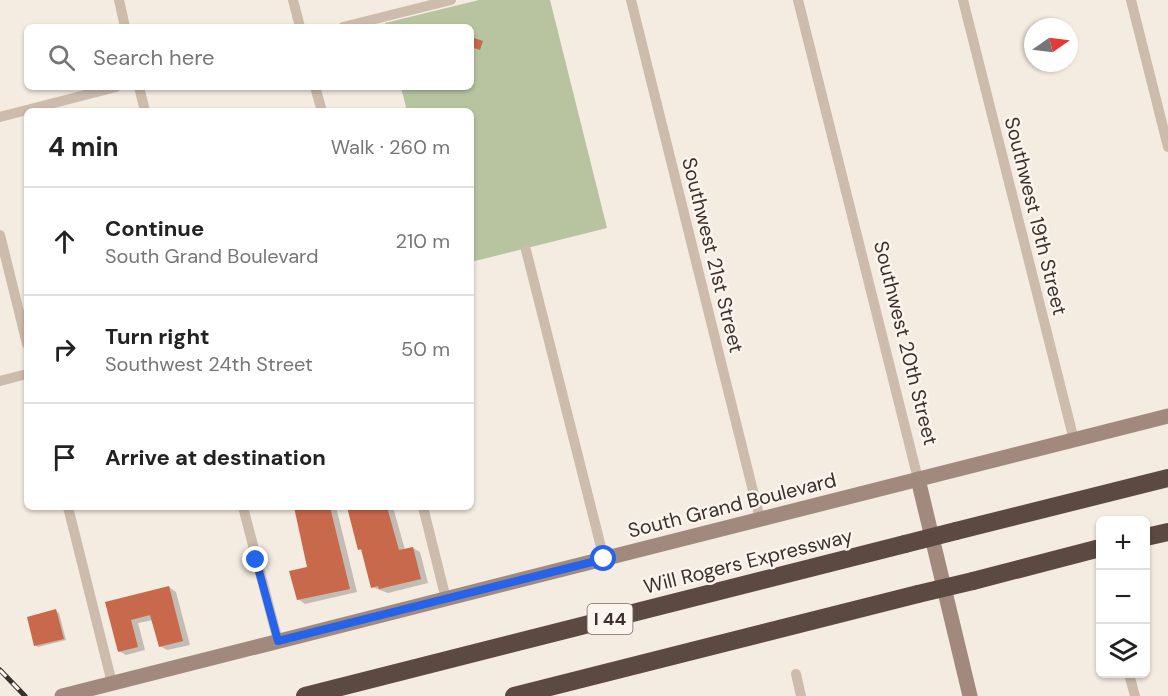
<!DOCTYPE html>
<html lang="en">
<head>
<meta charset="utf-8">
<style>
	body { margin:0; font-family:"DM Sans",sans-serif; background:#f6f6f6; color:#222 }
	.controls { position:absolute; right:18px; bottom:18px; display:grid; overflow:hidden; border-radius:9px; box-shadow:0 2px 4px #0004 }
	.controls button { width:54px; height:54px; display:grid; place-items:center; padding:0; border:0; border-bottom:2px solid #e0e0e0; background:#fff; color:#222; font:30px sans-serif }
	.compass { position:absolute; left:1024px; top:18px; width:54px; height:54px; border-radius:50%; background:#fff; box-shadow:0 2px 4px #0004; rotate:76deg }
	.stop { position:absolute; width:18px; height:18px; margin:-14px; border:4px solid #2563eb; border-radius:50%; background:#fff }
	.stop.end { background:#2563eb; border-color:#fff; box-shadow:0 2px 6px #0008 }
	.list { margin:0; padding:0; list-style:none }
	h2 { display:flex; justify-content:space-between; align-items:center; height:78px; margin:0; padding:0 24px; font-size:26px }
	h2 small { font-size:20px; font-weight:400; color:#767676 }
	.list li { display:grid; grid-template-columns:39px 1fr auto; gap:18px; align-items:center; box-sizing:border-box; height:108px; padding:0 24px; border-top:2px solid #e0e0e0 }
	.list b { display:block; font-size:22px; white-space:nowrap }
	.list p { margin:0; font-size:20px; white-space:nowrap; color:#767676 }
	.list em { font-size:20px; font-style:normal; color:#767676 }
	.icon { flex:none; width:33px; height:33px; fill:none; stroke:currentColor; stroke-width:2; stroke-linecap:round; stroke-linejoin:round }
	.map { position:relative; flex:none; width:1168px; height:696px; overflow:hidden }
	.search { position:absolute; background:#fff; box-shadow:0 2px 4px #0004; left:24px; top:24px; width:450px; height:66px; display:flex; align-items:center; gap:15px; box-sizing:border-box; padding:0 21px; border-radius:9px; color:#767676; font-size:22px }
	.panel { position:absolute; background:#fff; box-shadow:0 2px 4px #0004; left:24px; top:108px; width:450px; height:402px; border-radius:9px }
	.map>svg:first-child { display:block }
	.green { fill:#b8c4a0 }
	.shadow { fill:#0003 }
	.building { fill:#c8694b }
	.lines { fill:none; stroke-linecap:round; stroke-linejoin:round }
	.street { stroke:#cdbbac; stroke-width:10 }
	.secondary { stroke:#a18a7d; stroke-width:15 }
	.highway { stroke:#5c4a42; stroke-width:18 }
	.rail-casing { stroke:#3b302b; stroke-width:5 }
	.rail { stroke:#fbf5ee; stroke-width:3; stroke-dasharray:9; stroke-linecap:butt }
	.highway-bridge { stroke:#5c4a42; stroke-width:18 }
	.route { stroke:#2563eb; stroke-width:8 }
	.labels { text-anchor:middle; stroke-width:5; stroke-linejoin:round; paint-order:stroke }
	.shield { fill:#fbf5ee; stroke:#756b66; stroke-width:1.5 }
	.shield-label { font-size:18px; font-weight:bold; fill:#3b302b }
	.street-label { font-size:20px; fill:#3b302b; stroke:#fbf5ee }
</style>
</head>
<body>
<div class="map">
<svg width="1168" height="696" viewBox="0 0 1168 696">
	<rect width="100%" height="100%" fill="#f4ebe1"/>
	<path class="green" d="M479,0H550L607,228L471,262V111H407L401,87H471V27H386L385,23Z"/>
	<g class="shadow">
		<path d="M296,507H336L357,592L305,604L298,599L309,568Z"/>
		<path d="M349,507H393L405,550L413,548L420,552L428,583L388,593L372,587L363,551L359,549Z"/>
		<path d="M169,587L176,592L190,645L167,650L160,646L153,620L138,623L145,650L126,655L119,651L107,603Z"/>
		<path d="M56,611L59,613L66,640L38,647L35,645Z"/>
	</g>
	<g class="building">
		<path d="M474,38L483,41L480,50L471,47Z"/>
		<path d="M294,507H330L350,589L297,600L289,571L307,567Z"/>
		<path d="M347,507H387L399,550L413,547L421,579L379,589L378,586L371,588L361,549L358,550Z"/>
		<path d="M169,586L183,641L159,647L150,615L131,620L138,647L118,652L105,602Z"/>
		<path d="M56,609L64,639L34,646L27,617Z"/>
	</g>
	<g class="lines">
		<g class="street">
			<path d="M119,0L125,27"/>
			<path d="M293,0L300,27"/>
			<path d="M631,0L760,519"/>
			<path d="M798,0L918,479"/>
			<path d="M963,0L1074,440"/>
			<path d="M1131,0L1168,147"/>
			<path d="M343,27L451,0"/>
			<path d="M139,87L145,111"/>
			<path d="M315,87L322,111"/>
			<path d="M0,117L116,87"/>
			<path d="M0,235L27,344"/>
			<path d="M526,250L604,559"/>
			<path d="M0,381L27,374"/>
			<path d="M68,507L112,683"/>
			<path d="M243,507L278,641"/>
			<path d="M423,507L446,599"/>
			<path d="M796,674L801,696"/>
			<path d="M1129,674L1135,696"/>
		</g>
		<g class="secondary">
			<path d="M918,479L970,696"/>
			<path d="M62,696L1168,416"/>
		</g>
		<g class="highway">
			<path d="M956,531L1168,478"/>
			<path d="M1146,537L1168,532"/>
			<path d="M973,581L1100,548"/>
			<path d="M305,696L905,544"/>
			<path d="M514,696L918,594"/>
		</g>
		<g class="rail-casing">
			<path id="rail" d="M0,670L25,696"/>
		</g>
		<use href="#rail" class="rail"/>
		<g class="highway-bridge">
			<path d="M905,544L956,531"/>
			<path d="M918,594L973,581"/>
		</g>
	</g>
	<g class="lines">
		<path class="route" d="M256,560L278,641L604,559"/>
	</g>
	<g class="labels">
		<rect class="shield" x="587.5" y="604" width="45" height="30" rx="4.5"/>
		<g class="shield-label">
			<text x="610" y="625">I 44</text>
		</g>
		<g class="street-label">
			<text transform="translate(1036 216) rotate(76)" y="7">Southwest 19th Street</text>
			<text transform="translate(713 255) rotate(76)" y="7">Southwest 21st Street</text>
			<text transform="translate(906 343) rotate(76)" y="7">Southwest 20th Street</text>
			<text transform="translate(732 505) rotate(-14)" y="7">South Grand Boulevard</text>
			<text transform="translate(748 561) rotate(-14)" y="7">Will Rogers Expressway</text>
		</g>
	</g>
</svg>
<div class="controls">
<button>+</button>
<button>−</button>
<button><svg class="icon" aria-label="layers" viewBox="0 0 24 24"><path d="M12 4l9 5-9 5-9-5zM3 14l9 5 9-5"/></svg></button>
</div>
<svg class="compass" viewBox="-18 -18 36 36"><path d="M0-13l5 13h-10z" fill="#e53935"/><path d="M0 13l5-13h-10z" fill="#767676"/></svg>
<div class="stop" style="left:604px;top:559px"></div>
<div class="stop end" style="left:256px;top:560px"></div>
<div class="search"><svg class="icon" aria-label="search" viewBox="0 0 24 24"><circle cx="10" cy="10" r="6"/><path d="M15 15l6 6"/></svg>Search here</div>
<section class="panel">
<h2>4 min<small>Walk · 260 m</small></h2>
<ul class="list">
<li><svg class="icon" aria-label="ahead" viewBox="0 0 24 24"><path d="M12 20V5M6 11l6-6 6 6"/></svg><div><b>Continue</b><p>South Grand Boulevard</p></div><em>210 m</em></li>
<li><svg class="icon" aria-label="right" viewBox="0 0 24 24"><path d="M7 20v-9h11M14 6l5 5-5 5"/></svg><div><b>Turn right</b><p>Southwest 24th Street</p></div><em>50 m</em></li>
<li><svg class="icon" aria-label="arrive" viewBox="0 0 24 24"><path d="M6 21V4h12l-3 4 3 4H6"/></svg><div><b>Arrive at destination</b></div></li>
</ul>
</section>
</div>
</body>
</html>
